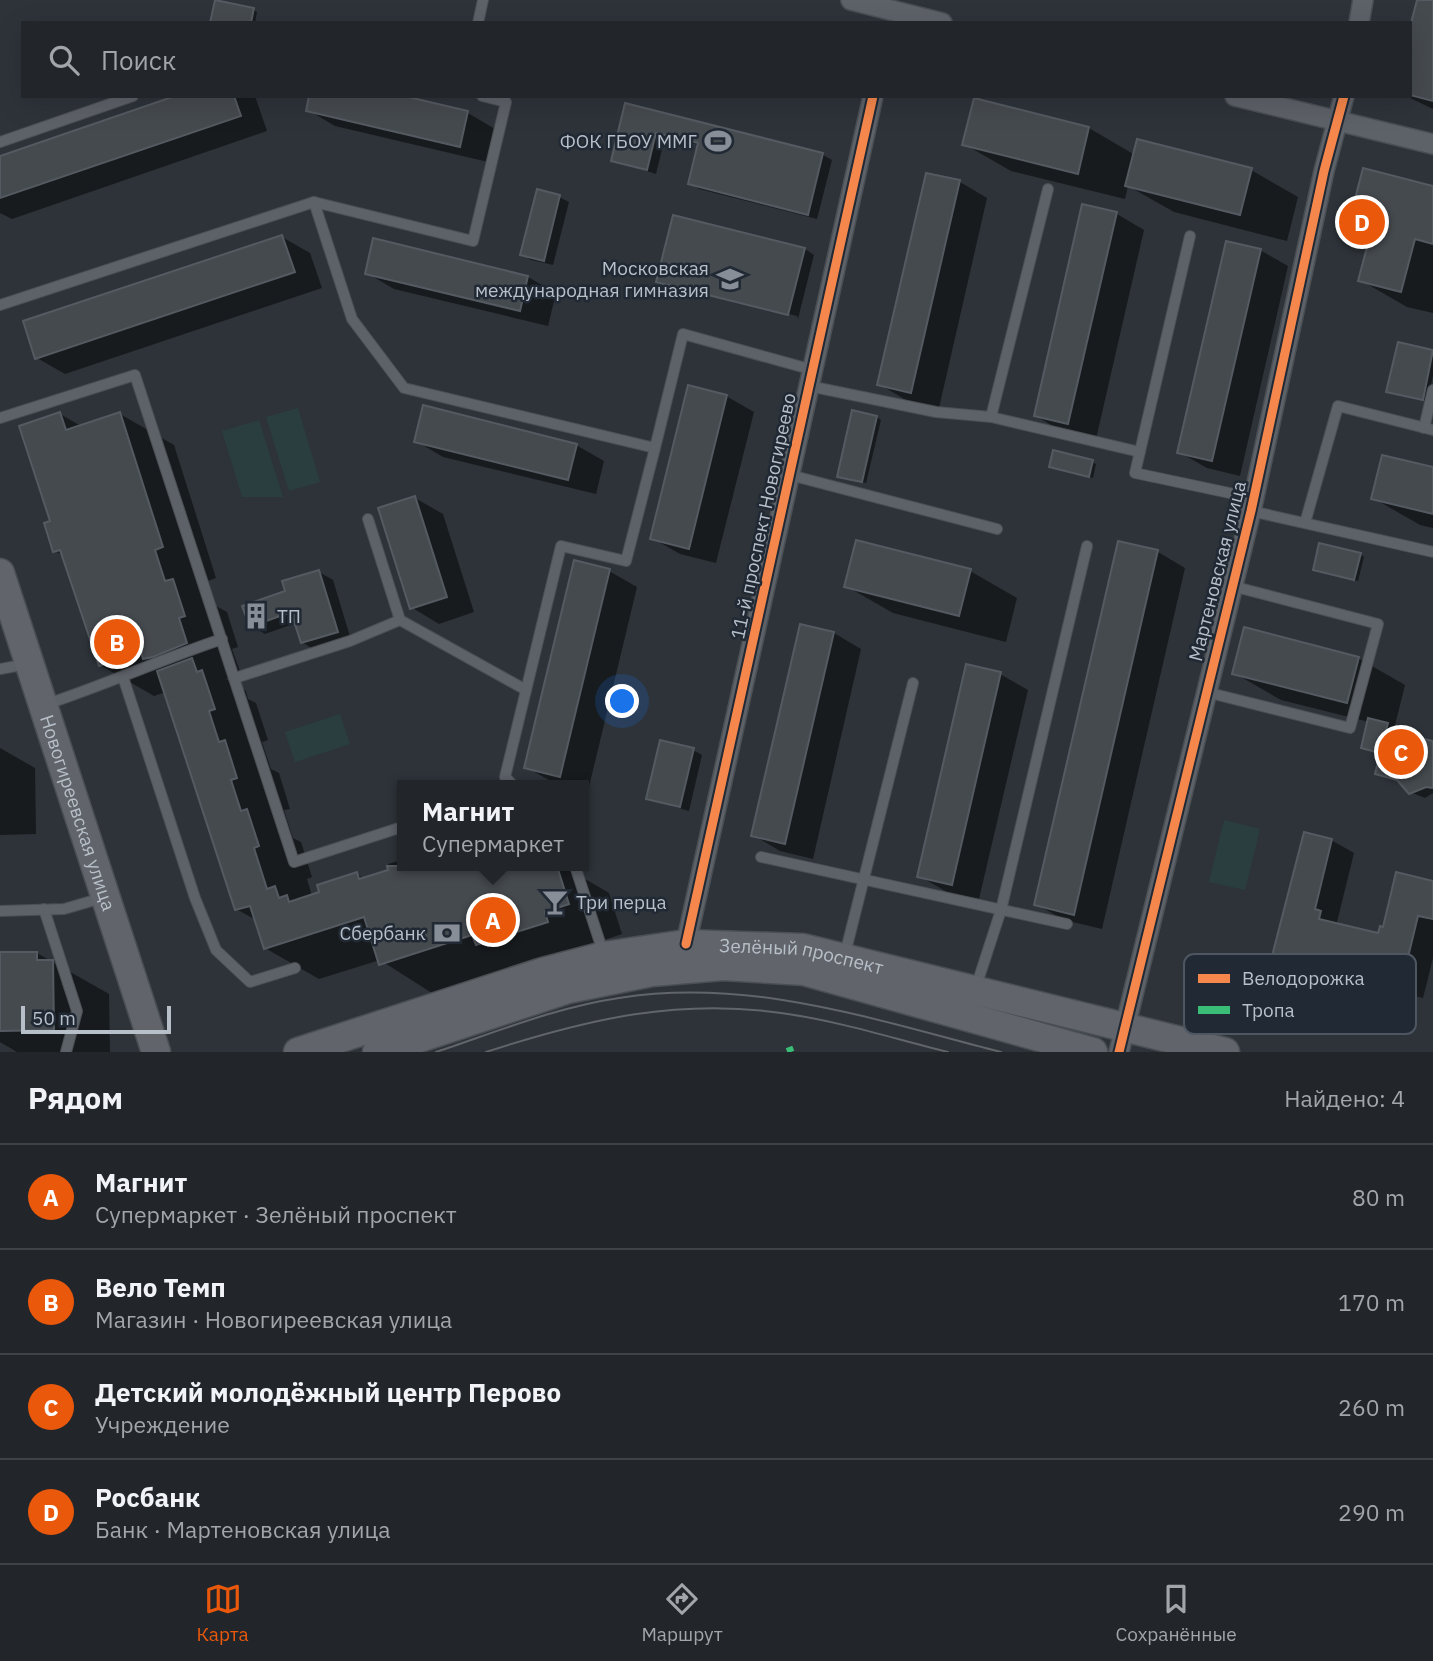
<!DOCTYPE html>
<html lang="ru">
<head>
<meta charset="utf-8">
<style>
	body { margin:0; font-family:"IBM Plex Sans",sans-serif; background:#2a2e33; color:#f1f3f6 }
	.scale { position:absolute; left:21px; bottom:18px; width:150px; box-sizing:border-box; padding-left:7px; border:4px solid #b7bfc9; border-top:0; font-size:19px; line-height:24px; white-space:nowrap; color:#b7bfc9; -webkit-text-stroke:5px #202934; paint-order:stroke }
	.you { position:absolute; left:623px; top:702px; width:24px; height:24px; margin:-18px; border:5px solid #fff; border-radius:50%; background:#1a73e8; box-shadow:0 0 0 10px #1a73e833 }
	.badge { display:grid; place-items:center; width:46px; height:46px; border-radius:50%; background:#ea580c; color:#fff; font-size:23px; font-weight:700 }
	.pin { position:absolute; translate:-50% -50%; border:4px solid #fff; box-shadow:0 2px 7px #0006 }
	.popup { position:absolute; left:397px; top:780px; width:192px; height:91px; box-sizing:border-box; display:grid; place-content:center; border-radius:0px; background:#22262b; filter:drop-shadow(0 2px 5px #0005); font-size:23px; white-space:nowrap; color:#a2a5a9 }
	.popup b { font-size:26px; color:#f1f3f6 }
	.popup::after { content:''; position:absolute; left:50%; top:100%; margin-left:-14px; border:14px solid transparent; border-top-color:#22262b }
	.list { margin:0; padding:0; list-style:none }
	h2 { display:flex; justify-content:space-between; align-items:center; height:91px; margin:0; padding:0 28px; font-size:30px }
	h2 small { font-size:23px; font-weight:400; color:#a2a5a9 }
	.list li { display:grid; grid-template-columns:46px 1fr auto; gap:21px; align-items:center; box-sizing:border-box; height:105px; padding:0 28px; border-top:2px solid #3f4347 }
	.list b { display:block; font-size:26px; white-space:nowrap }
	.list p { margin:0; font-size:23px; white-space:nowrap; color:#a2a5a9 }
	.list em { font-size:23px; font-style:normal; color:#a2a5a9 }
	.icon { flex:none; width:38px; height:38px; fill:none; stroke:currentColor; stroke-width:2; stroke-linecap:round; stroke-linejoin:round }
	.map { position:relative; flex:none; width:1433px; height:1052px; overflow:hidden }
	.search { position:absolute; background:#22262b; box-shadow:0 7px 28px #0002; left:21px; right:21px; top:21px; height:77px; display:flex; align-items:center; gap:18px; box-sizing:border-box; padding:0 24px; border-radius:0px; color:#a2a5a9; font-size:26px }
	.sheet { height:511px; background:#22262b }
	nav { display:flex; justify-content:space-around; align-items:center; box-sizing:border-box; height:98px; border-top:2px solid #3f4347; background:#22262b; font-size:19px; color:#a2a5a9 }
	nav a { display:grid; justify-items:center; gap:4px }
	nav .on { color:#ea580c }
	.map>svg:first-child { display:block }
	.green { fill:#2a3e40 }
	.shadow { fill:#0007 }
	.building { fill:#454a4f; stroke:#545a61; stroke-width:2 }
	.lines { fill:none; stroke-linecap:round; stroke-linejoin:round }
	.lane-casing { stroke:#4a4f54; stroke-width:12 }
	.street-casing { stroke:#4a4f54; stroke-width:22 }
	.secondary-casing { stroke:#4a4f54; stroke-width:31 }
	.lane { stroke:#5d6168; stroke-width:10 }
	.street { stroke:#5d6168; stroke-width:19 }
	.secondary { stroke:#61656b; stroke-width:28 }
	.tram { stroke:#61656a; stroke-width:2 }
	.quiet { stroke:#3abd76; stroke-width:7; stroke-dasharray:14 7; stroke-linecap:butt }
	.cycleway-casing { stroke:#202934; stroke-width:13 }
	.cycleway { stroke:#f5874c; stroke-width:9 }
	.labels { text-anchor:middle; stroke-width:5; stroke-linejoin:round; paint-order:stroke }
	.poi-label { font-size:19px; fill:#b7bfc9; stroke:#202934; text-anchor:end }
	.street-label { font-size:19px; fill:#b7bfc9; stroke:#202934 }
	.key { fill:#202934; stroke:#4d5661; stroke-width:2 }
	.key-label { font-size:19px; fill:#b7bfc9 }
</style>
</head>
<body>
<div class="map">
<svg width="1433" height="1052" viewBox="0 0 1433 1052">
	<rect width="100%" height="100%" fill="#2d3339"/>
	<g class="green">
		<path d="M298,408L320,482L289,491L266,417Z"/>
		<path d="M259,420L283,497H242L222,431Z"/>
		<path d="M340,714L350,744L295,762L285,732Z"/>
		<path d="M1224,820L1260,829L1245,890L1209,882Z"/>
	</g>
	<g class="shadow">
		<path d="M1419,0H1433V109L1406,96H1410V34Z"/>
		<path d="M253,9L257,12L255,23H212Z"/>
		<path d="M180,96H255L267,131L12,219L0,213V158Z"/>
		<path d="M397,96L468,113L495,129L488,162L335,126L308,110Z"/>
		<path d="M976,100L1089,128L1135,155L1251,170L1298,197L1287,241L1174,212L1128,186L1125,199L1011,171L964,144Z"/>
		<path d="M626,106L823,155L832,160L817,219L699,189L690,183L699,145L665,137L656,174L613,160Z"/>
		<path d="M927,175L960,182L987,198L939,408L906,400L879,384Z"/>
		<path d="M1433,188V313L1407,307L1360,280L1371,238L1350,225Z"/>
		<path d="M559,197L569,202L553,265L531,260L522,255Z"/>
		<path d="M1084,206L1117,214L1144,230L1096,439L1063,432L1036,416Z"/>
		<path d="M674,217L805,249L814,255L798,319L797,316L658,281Z"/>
		<path d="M282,237L310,253L322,288L65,374L37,358Z"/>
		<path d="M374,240L528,277L556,293L548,326L394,289L367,273Z"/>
		<path d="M1260,250L1288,266L1240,476L1207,468L1179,452Z"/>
		<path d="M1399,344L1433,352V376L1427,401L1392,393Z"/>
		<path d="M726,396L754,412L716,563L680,554L652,538Z"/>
		<path d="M60,414L81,426L120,414L174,445L216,578L208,581L216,606L227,612L238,647L232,649L241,674L226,679L246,691L248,699L256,703L268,740L262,742L271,769L279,773L290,809L284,810L293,838L301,842L312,877L307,879L312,896L357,874L365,879L390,871L388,864L402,860V866H572L575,873L609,893L622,934L598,942L601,952L435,995L380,960L319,979L265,948L256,920L236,909L166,692L154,696L100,665L64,556L55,551L52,522Z"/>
		<path d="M877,417L881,420L866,483L843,478Z"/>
		<path d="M416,441L576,445L604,461L596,494L443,457Z"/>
		<path d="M1092,462L1096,464L1093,478L1055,468Z"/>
		<path d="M1433,469V528L1420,525L1373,498Z"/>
		<path d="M415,498L443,514L474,612L439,624L411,607Z"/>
		<path d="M1119,543L1158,552L1185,568L1102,929L1064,920L1036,904Z"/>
		<path d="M1360,554L1364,557L1358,581L1319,571Z"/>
		<path d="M609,571L637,587L588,791H584V785L554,783L526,767Z"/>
		<path d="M970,571L1017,598L1006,642L893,613L846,586Z"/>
		<path d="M319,572L333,580L351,640L316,651L302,642L296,623L265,634L251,626L287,592Z"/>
		<path d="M834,633L861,649L813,859L780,851L753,835Z"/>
		<path d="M1358,658L1405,685L1394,729L1396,734L1433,743V793L1425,798L1405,790L1400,782L1377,774L1381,755L1363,747L1369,722L1281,700L1234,673Z"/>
		<path d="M1000,674L1028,690L979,899L947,892L919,876Z"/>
		<path d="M0,748L35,768L36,834L0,835Z"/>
		<path d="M693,750L702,755L689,811L648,799Z"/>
		<path d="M1331,840L1354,853L1337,922L1343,925L1379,936L1433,882V958L1423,998L1297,968L1274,955Z"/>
		<path d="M37,953L109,994L110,1052H17L0,1042V954Z"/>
	</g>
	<g class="building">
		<path d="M215,0L254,8L251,23H210Z"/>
		<path d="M1417,0H1433V101L1410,95V27Z"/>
		<path d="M175,96H234L241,116L0,198V156Z"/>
		<path d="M309,96H404L468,111L460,147L306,111Z"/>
		<path d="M974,98L1089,127L1078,174L962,145Z"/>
		<path d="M625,103L823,153L808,215L688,184L698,143L656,133L647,170L611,161Z"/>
		<path d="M1137,139L1252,168L1240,215L1125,186Z"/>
		<path d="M1363,168L1433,186V244L1415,239L1401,292L1358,281L1371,232L1348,226Z"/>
		<path d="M926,173L960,180L911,393L877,385Z"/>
		<path d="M537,189L560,195L544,261L520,255Z"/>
		<path d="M1082,204L1117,212L1068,424L1034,416Z"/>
		<path d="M673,215L805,248L788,315L656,282Z"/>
		<path d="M282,235L295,272L35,359L23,321Z"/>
		<path d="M373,238L528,276L520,311L365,274Z"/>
		<path d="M1226,241L1261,249L1212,461L1177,453Z"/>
		<path d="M1398,342L1433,350L1423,400L1386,392Z"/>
		<path d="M688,385L727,395L689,549L650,539Z"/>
		<path d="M423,405L577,444L568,480L414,442Z"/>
		<path d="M852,410L877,416L862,482L837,477Z"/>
		<path d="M60,412L66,430L120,412L163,547L155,550L165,581L173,579L185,616L179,618L187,643L153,657L143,659L141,652L99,666L60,550L53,552L44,523L50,521L19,426Z"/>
		<path d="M1053,450L1093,460L1089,477L1049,467Z"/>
		<path d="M1382,455L1433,467V514L1371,499Z"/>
		<path d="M415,496L447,597L410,609L378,508Z"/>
		<path d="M856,540L971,569L959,616L844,587Z"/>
		<path d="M1118,541L1158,550L1074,915L1034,905Z"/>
		<path d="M1319,543L1361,553L1354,580L1313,570Z"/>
		<path d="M574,560L610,569L560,777L524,768Z"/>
		<path d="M319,570L338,632L301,643L291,612L250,627L242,606L285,591L282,581Z"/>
		<path d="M800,624L834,632L785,844L751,836Z"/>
		<path d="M1244,627L1359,657L1347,703L1232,674Z"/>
		<path d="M192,658L197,672L202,670L215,709L209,711L219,742L225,740L237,778L231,780L241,811L247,809L259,846L254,848L267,889L275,886L279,898L287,895L289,902L319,892L317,885L357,872L359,879L388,870L387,866H557L569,904L545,912L548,922L476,945L472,935L379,965L364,917L264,949L250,906L235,910L157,671Z"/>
		<path d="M966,664L1001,672L952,885L917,877Z"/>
		<path d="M1368,718L1388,723L1386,730L1433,741V788L1426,787L1409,794L1397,780L1375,774L1380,753L1361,748Z"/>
		<path d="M660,740L694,748L680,807L646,799Z"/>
		<path d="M1304,832L1332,839L1315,909L1321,911L1319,919L1378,933L1380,926L1383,927L1396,872L1433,881V919L1418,916L1401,986L1272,956Z"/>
		<path d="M0,952H37V960H53L54,1030L0,1031Z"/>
	</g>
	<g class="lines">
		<g class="lane-casing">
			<g id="lane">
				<path d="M478,23L483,0"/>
				<path d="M0,142L133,96"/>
				<path d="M314,202L352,319L404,388L655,448L683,334L813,370"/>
				<path d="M1190,236L1135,473L1253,498"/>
				<path d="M0,305L314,202L473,241L506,102L482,96"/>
				<path d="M809,386L936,412L991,417L1048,189"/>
				<path d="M991,417L1140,452"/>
				<path d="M0,418L135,375L294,862L402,827"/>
				<path d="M1424,428L1433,390"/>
				<path d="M790,475L997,529"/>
				<path d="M1251,511L1433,552"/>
				<path d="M368,519L400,620L526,690"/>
				<path d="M1305,523L1338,406L1433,430"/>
				<path d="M0,669L27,664"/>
				<path d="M123,677L195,898L216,950L250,982L295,968"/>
				<path d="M235,678L350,641L400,620"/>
				<path d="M1206,692L1350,728L1378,624L1232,586"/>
				<path d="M44,705C105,685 162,659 222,639"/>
				<path d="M513,785L505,777L561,546L626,561L655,448"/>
				<path d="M761,857L1067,924"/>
				<path d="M575,866L604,955"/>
				<path d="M44,909L77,1011L66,1052"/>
				<path d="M0,911L64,909L102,898"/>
				<path d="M845,954L913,683"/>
				<path d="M975,990L1001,910L1087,546"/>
			</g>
		</g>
		<g class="street-casing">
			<g id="street">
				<path d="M851,0L942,23"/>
				<path d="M1359,23L1363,0"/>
				<path d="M1235,96L1433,144"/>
				<path d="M686,944L873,96"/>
				<path d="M1119,1052L1251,511L1324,171L1344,96"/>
			</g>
		</g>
		<g class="secondary-casing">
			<g id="secondary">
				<path id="s1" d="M0,573L156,1052"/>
				<path id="s2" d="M298,1052L543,972L604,956L686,944L803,948L1225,1052"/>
				<path d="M377,1052L568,989L652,972L723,966L804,971L1093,1052"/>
			</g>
		</g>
		<use href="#lane" class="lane"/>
		<use href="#street" class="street"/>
		<use href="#secondary" class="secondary"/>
		<g class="tram">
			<path d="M436,1052C496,1032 557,1007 619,998C751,977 875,1020 1001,1052"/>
			<path d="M486,1052C588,1019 680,997 788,1014C842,1022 895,1039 948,1052"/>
		</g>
		<path class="quiet" d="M789,1047L791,1052"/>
		<g class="cycleway-casing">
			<g id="cycleway">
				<path d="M686,944L873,96"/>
				<path d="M1119,1052L1251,511L1324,171L1344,96"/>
			</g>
		</g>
		<use href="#cycleway" class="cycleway"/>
	</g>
	<defs>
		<g id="stadium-bare" transform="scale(2.1)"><path d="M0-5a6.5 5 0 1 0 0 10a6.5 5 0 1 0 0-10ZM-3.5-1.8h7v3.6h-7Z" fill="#878e97" stroke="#202934" stroke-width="2.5" paint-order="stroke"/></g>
		<g id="school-bare" transform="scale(2.1)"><path d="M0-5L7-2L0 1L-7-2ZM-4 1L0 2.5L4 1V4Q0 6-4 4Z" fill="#878e97" stroke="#202934" stroke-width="2.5" paint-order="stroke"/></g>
		<g id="building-bare" transform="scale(2.1)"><path d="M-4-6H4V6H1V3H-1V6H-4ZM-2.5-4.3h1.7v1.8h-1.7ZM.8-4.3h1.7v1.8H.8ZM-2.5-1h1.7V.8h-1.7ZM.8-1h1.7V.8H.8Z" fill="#878e97" stroke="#202934" stroke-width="2.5" paint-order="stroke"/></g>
		<g id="bar-bare" transform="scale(2.1)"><path d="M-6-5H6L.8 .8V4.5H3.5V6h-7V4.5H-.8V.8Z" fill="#878e97" stroke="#202934" stroke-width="2.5" paint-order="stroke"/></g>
		<g id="bank-bare" transform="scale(2.1)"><path d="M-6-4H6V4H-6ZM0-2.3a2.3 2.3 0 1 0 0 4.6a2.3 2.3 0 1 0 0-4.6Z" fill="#878e97" stroke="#202934" stroke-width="2.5" paint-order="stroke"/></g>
	</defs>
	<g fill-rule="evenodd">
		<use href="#stadium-bare" x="718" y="141"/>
		<use href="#school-bare" x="730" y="279"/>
		<use href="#building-bare" x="256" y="616"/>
		<use href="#bar-bare" x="555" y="902"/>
		<use href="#bank-bare" x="447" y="933"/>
	</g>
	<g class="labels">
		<g class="poi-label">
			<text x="697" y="148">ФОК ГБОУ ММГ</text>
			<text x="709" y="275">Московская<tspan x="709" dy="22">международная гимназия</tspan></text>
			<text x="277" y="623" text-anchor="start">ТП</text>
			<text x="576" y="909" text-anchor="start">Три перца</text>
			<text x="426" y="940">Сбербанк</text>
		</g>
		<g class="street-label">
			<text transform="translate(763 516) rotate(-78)" y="7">11-й проспект Новогиреево</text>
			<text transform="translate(1217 571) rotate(-76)" y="7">Мартеновская улица</text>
			<text dy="7" stroke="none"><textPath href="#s1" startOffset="252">Новогиреевская улица</textPath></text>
			<text dy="7" stroke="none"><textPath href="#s2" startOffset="520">Зелёный проспект</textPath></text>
		</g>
	</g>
	<rect x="1184" y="954" width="232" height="80" rx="10" class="key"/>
	<rect x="1198" y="974" width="32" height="9" fill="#f5874c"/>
	<rect x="1198" y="1006" width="32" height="8" fill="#3abd76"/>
	<g class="key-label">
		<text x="1242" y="985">Велодорожка</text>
		<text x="1242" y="1017">Тропа</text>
	</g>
</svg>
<div class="scale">50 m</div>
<div class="you"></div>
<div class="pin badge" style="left:493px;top:920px">A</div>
<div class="popup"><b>Магнит</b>Супермаркет</div>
<div class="pin badge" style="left:117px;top:642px">B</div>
<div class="pin badge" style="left:1401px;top:752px">C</div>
<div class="pin badge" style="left:1362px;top:222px">D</div>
<div class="search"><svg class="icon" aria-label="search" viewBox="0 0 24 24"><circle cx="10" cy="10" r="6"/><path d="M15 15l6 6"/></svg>Поиск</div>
</div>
<section class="sheet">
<h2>Рядом<small>Найдено: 4</small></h2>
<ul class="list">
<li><span class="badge">A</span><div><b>Магнит</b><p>Супермаркет · Зелёный проспект</p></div><em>80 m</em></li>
<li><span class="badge">B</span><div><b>Вело Темп</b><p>Магазин · Новогиреевская улица</p></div><em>170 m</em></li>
<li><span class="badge">C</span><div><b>Детский молодёжный центр Перово</b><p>Учреждение</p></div><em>260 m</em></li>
<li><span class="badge">D</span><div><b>Росбанк</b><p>Банк · Мартеновская улица</p></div><em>290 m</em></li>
</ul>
</section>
<nav>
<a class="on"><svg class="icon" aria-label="map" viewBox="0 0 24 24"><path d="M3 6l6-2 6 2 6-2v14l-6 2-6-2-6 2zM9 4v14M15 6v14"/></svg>Карта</a>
<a><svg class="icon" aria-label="directions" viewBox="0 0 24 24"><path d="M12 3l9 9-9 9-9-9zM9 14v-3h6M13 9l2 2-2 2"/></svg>Маршрут</a>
<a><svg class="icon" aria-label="saved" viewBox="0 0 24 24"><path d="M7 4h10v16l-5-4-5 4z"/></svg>Сохранённые</a>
</nav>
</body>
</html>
